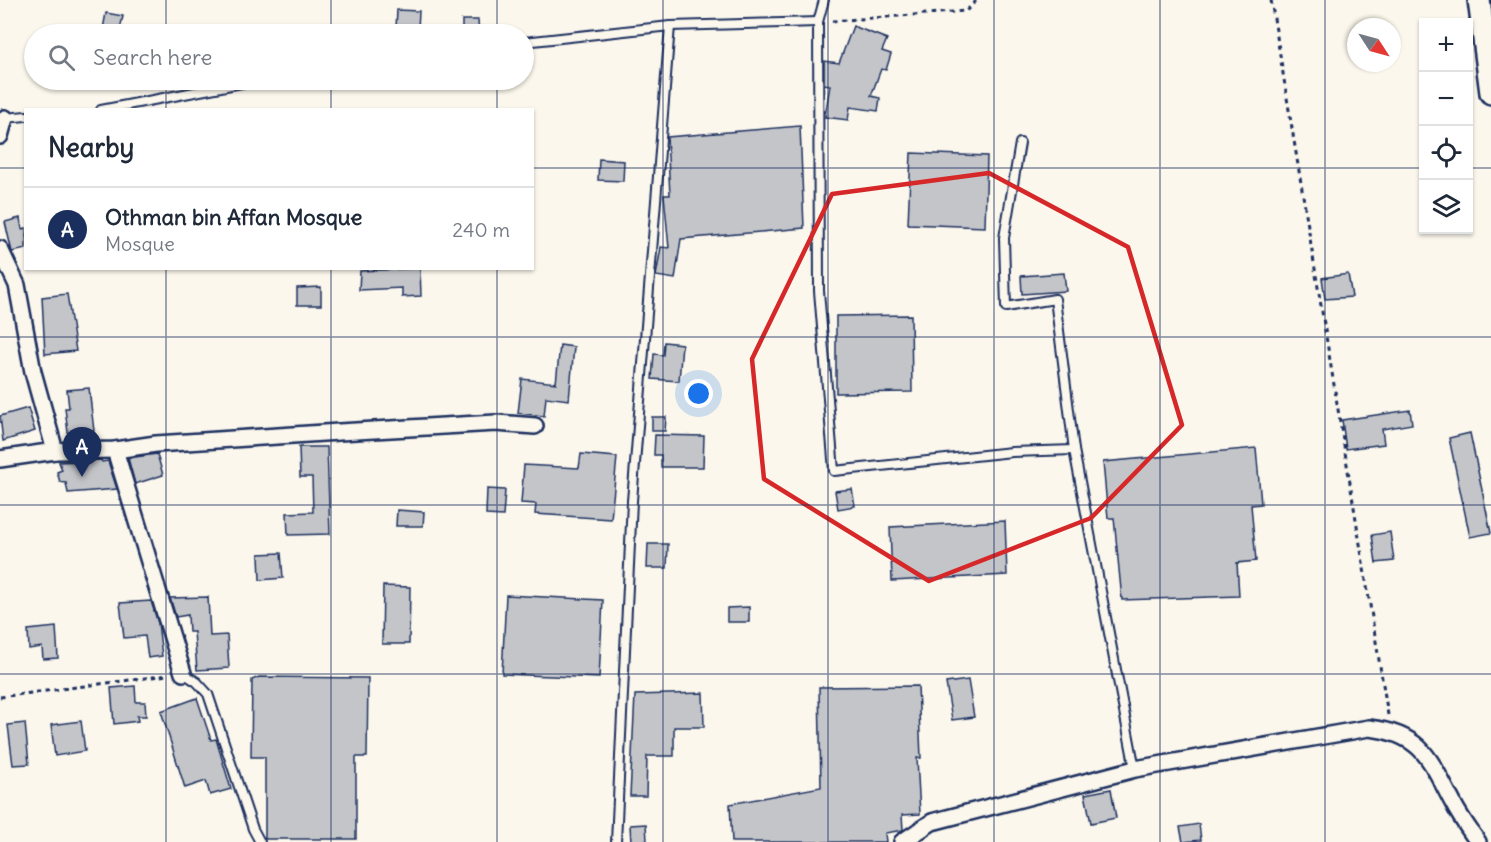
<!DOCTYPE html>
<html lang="en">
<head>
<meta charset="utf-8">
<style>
	body { margin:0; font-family:Delius,sans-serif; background:#f6f6f7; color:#1f2937 }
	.controls { position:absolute; right:18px; top:18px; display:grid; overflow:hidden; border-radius:0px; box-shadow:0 2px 4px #0004 }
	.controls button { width:54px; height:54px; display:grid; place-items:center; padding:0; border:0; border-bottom:2px solid #e0e1e3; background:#fff; color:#1f2937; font:30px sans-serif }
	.compass { position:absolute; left:1347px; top:18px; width:54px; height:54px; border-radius:50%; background:#fff; box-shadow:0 2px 4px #0004; rotate:126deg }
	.you { position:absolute; left:699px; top:394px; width:21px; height:21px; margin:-15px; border:4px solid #fff; border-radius:50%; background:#1a73e8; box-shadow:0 0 0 9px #1a73e833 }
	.badge { display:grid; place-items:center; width:39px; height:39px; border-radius:50%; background:#1b2f5e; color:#fff; font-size:20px; font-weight:700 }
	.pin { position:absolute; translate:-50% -50px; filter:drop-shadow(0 2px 3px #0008) }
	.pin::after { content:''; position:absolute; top:32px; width:21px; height:18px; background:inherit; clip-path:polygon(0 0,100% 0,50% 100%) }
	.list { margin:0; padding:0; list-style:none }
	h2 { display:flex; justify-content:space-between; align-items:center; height:78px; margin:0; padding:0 24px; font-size:26px }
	h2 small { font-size:20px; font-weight:400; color:#747a83 }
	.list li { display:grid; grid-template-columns:39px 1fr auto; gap:18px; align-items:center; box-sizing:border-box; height:84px; padding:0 24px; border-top:2px solid #e0e1e3 }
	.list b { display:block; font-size:22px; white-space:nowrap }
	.list p { margin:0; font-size:20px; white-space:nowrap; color:#747a83 }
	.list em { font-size:20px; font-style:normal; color:#747a83 }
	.icon { flex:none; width:33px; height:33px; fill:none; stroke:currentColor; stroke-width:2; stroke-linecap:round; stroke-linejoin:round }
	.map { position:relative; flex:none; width:1491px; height:842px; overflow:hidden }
	.search { position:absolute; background:#fff; box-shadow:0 2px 4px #0004; left:24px; top:24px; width:510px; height:66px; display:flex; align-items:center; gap:15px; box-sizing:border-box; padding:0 21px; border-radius:33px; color:#747a83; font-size:22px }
	.panel { position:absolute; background:#fff; box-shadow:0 2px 4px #0004; left:24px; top:108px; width:510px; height:162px; border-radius:0px }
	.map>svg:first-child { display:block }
	.building { fill:#c3c5c9; stroke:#1b2f5e; stroke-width:1.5 }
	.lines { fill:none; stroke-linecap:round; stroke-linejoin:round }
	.lane-casing { stroke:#1b2f5e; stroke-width:12 }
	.street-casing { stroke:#1b2f5e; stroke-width:20 }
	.secondary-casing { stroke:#1b2f5e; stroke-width:26 }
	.path { stroke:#1b2f5e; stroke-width:3; stroke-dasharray:4.5 4.5; stroke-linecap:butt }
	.lane { stroke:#fbf7ec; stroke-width:8 }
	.street { stroke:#fbf7ec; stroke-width:15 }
	.secondary { stroke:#fbf7ec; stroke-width:21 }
	.marked { fill:none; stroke:#d62828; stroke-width:4.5; stroke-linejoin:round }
	.grid { fill:none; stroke:#1b2f5e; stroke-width:1.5; stroke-opacity:0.55 }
</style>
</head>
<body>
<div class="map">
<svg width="1491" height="842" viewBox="0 0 1491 842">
	<rect width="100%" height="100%" fill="#fbf7ec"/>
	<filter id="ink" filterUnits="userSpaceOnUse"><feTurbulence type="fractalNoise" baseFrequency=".0167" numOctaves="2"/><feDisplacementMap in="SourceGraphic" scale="12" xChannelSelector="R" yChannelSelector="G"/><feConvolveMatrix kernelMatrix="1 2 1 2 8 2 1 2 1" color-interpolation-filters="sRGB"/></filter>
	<g filter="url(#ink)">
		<g class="building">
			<path d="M397,10L419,11L418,29L396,28Z"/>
			<path d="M106,13L123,16L119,34H102Z"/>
			<path d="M462,20H478L479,34H462Z"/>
			<path d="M853,26L887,39L882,51L891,54L886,70L881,69L871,96L880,98L878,111L850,107L848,120L825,117L830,85L824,84V61L839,63Z"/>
			<path d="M800,126L804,228L681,239L675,279L656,276L661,247L669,248L664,195H670L667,137Z"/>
			<path d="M911,153L987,156L985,227L908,224Z"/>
			<path d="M599,159L624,161L623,181L598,180Z"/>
			<path d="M20,218L22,229L26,228V249L12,252L5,222Z"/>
			<path d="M420,268L421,296L402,297V288L359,290L360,271Z"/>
			<path d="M1064,273L1066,291L1022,294L1021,276Z"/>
			<path d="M1348,274L1352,297L1325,299L1322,278Z"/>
			<path d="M321,287V305H297V288Z"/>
			<path d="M67,294L76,351L45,354L42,297Z"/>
			<path d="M911,315L912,392L836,393V316Z"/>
			<path d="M664,342L682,344L679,381L652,379L654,354L663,355Z"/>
			<path d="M560,345L574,347L569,400L546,397L544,416L518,413L522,379L556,383Z"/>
			<path d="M89,388L94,431L68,433L65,408H69L67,390Z"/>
			<path d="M28,408L35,431L3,441L0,416Z"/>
			<path d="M1410,410L1412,424L1382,429L1384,444L1346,449L1342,420Z"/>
			<path d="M652,417H666L665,431H652Z"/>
			<path d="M1470,433L1491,533L1470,537L1449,438Z"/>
			<path d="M655,435L704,436L703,467H661V455H654Z"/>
			<path d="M299,447H327L330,534L288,535L287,513L313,512L312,477H300Z"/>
			<path d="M1256,448L1261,504L1251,505L1256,561L1237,563L1239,596L1122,600L1114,518H1108L1103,462Z"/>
			<path d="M157,454L163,475L135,484L128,458Z"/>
			<path d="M581,454L617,457L611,519L535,514L536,504L521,503L524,465L579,468Z"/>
			<path d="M101,460L102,462L108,461L117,489L68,493L66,483L60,482L57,472L62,470L59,462Z"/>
			<path d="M487,489L505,490L503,516L486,515Z"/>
			<path d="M852,489L855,506L838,509L835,491Z"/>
			<path d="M397,510L424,512L423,526H396Z"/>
			<path d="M1005,521L1007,575L892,581L890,527Z"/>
			<path d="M1390,532L1394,561L1376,563L1372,535Z"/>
			<path d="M648,544H668L667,568H647Z"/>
			<path d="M281,553L283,578L260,580L259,554Z"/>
			<path d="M383,586L410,587L409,644H382Z"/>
			<path d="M506,595L603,600L599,678L502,674Z"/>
			<path d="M208,597L210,636L227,635L229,668L197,670L194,632H189L188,615L176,617L170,598Z"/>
			<path d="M151,601L158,623L162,656L148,658L145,636L124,638L120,603Z"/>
			<path d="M749,607V622H727V608Z"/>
			<path d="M56,627L58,658L43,659L42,647L29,649L28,630Z"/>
			<path d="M259,677L368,678L367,757H356V839H265V757H251L252,680Z"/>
			<path d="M968,680L974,717L952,720L946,683Z"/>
			<path d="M135,686L136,702H145L146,716H137L138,721L114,724L111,688Z"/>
			<path d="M918,686L921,758H917L920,814L902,815L903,830L885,833L886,842H732L730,804L821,787L819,687Z"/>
			<path d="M703,693L704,727H674V756H647L646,796H630L635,695Z"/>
			<path d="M197,698L211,740L216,739L231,789L210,795L206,781L185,788L161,711Z"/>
			<path d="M81,721L85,751L55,756L51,725Z"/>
			<path d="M25,723L29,764L13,765L8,725Z"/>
			<path d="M1111,789L1116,818L1091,823L1085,794Z"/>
			<path d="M646,824L647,841L631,842L630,825Z"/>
			<path d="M1199,824L1201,840L1183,842L1180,827Z"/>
		</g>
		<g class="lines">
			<g class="lane-casing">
				<g id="lane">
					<path d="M824,0L818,22L819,291L834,471L1012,452L1074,450"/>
					<path d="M524,42L670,26L818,22"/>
					<path d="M101,110L257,80"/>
					<path d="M5,118L26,116"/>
					<path d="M1020,143L1004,238L1006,307L1055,299L1074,450L1135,769"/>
					<path d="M183,673L197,682L208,694L253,829L260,842"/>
					<path d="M616,842L632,501L670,26"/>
				</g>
			</g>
			<g class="street-casing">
				<g id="street">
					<path d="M0,136L5,118"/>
					<path d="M0,249L17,285L33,372L55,451"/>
					<path d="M115,450L183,673"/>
					<path d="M0,459L55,451L115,450L156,444L339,432L496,423L535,426"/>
					<path d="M902,842L932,822L1135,769L1369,728C1423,734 1430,760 1453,803C1460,817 1469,829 1478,842"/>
				</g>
			</g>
			<g class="secondary-casing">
				<path id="secondary" d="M1479,0L1491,93"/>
			</g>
			<g class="path">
				<path d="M1271,0L1388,715"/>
				<path d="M832,21L966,11L977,0"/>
				<path d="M0,697L168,675"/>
			</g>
			<use href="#lane" class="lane"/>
			<use href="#street" class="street"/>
			<use href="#secondary" class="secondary"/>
		</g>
	</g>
	<path class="marked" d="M989,173L1128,247L1182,425L1091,518L929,581L764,479L752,359L832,194Z"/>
	<path class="grid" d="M166,0V34M331,0V34M497,0V34M663,0V842M828,0V842M994,0V842M1160,0V842M1325,0V842M166,80V110M331,80V110M497,80V110M0,168H26M532,168H1424M1468,168H1491M166,268V842M331,268V842M497,268V842M0,337H1491M0,505H1491M0,674H1491"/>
</svg>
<div class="controls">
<button>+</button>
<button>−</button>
<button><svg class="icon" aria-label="locate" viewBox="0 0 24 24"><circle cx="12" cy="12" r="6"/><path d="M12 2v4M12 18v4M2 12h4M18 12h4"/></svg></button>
<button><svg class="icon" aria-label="layers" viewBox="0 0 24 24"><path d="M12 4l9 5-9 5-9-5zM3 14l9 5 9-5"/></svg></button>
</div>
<svg class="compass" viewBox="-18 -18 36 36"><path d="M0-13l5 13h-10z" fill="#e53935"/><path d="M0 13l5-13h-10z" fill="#747a83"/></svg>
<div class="you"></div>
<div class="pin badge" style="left:82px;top:477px">A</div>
<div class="search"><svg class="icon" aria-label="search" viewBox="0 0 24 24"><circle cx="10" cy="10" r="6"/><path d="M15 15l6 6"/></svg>Search here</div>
<section class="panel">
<h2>Nearby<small></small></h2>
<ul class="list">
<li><span class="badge">A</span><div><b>Othman bin Affan Mosque</b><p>Mosque</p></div><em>240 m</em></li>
</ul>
</section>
</div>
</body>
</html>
